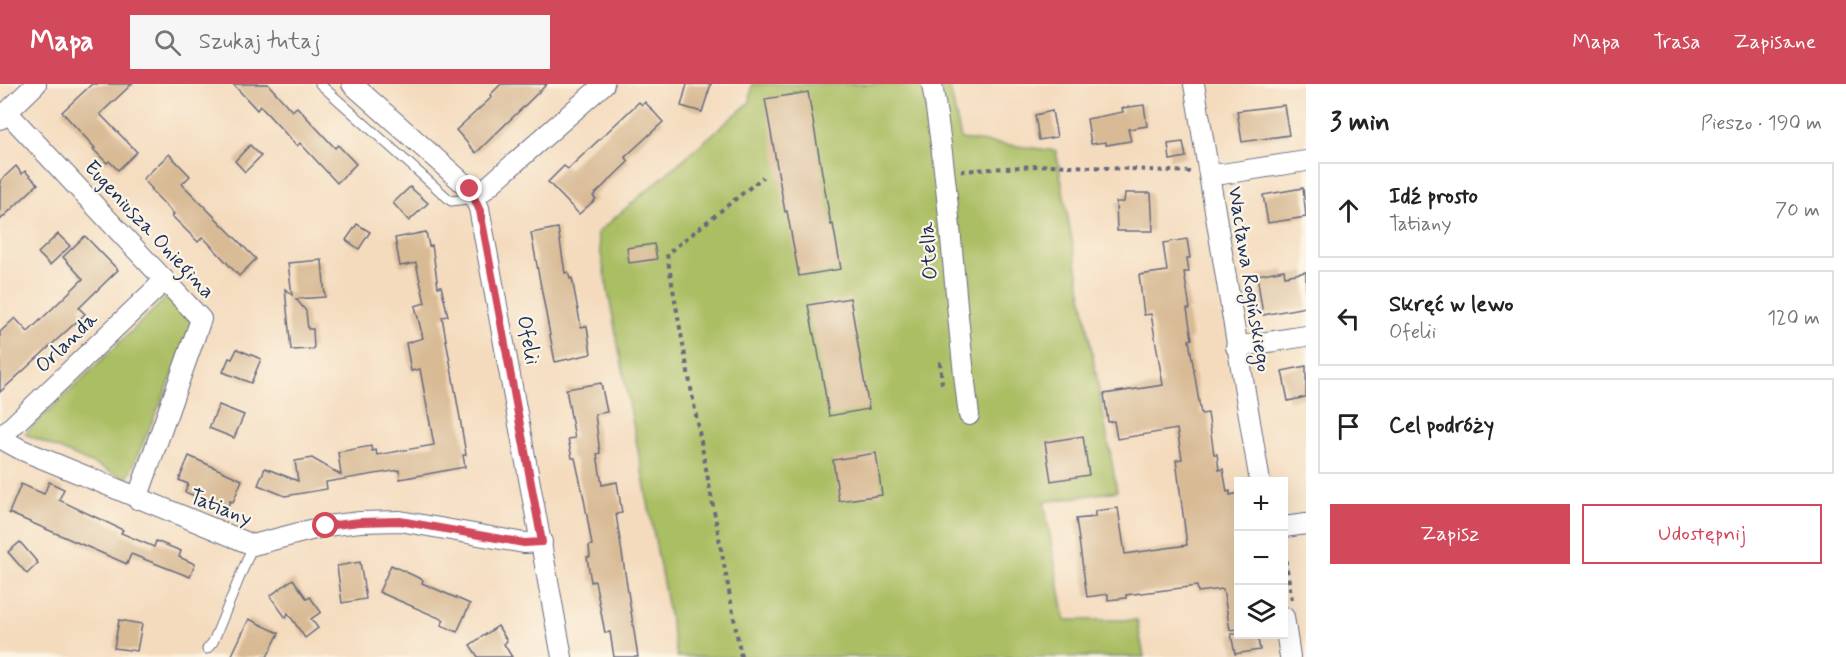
<!DOCTYPE html>
<html lang="pl">
<head>
<meta charset="utf-8">
<style>
	body { margin:0; font-family:Mynerve,sans-serif; background:#f6f6f6; color:#222 }
	.controls { position:absolute; right:18px; bottom:18px; display:grid; overflow:hidden; border-radius:0px; box-shadow:0 6px 24px #0002 }
	.controls button { width:54px; height:54px; display:grid; place-items:center; padding:0; border:0; border-bottom:2px solid #e0e0e0; background:#fff; color:#222; font:30px sans-serif }
	.stop { position:absolute; width:18px; height:18px; margin:-14px; border:4px solid #d1495b; border-radius:50%; background:#fff }
	.stop.end { background:#d1495b; border-color:#fff; box-shadow:0 2px 6px #0008 }
	.list { margin:0; padding:0; list-style:none }
	h2 { display:flex; justify-content:space-between; align-items:center; height:78px; margin:0; padding:0 24px; font-size:26px }
	h2 small { font-size:20px; font-weight:400; color:#767676 }
	.list li { display:grid; grid-template-columns:39px 1fr auto; gap:18px; align-items:center; box-sizing:border-box; height:96px; margin:0 12px 12px; padding:0 12px; border:2px solid #e0e0e0; border-radius:0px }
	.list b { display:block; font-size:22px; white-space:nowrap }
	.list p { margin:0; font-size:20px; white-space:nowrap; color:#767676 }
	.list em { font-size:20px; font-style:normal; color:#767676 }
	.actions { display:flex; gap:12px; padding:18px 24px }
	.actions a { flex:1; padding:14px 0; border:2px solid #d1495b; border-radius:0px; text-align:center; font-size:21px; color:#d1495b }
	.actions .main { background:#d1495b; color:#fff }
	.icon { flex:none; width:33px; height:33px; fill:none; stroke:currentColor; stroke-width:2; stroke-linecap:round; stroke-linejoin:round }
	.map { position:relative; flex:none; width:1306px; height:573px; overflow:hidden }
	header { display:flex; align-items:center; gap:36px; box-sizing:border-box; height:84px; padding:0 30px; background:#d1495b; color:#fff }
	header strong { font-size:28px }
	nav { display:flex; gap:33px; margin-inline-start:auto; font-size:21px }
	.search { width:420px; height:54px; background:#f6f6f6; display:flex; align-items:center; gap:15px; box-sizing:border-box; padding:0 21px; border-radius:0px; color:#767676; font-size:22px }
	main { display:flex }
	aside { flex:1; background:#fff }
	.map>svg:first-child { display:block }
	.green { fill:#aabe63; stroke:#627660; stroke-width:1.5 }
	.building { fill:#d8ba94 }
	.lines { fill:none; stroke-linecap:round; stroke-linejoin:round }
	.service-casing { stroke:#676b80; stroke-width:11 }
	.minor-casing { stroke:#676b80; stroke-width:22 }
	.path { stroke:#676b80; stroke-width:4; stroke-dasharray:4.5 4.5; stroke-linecap:butt }
	.service { stroke:#fff; stroke-width:9 }
	.minor { stroke:#fff; stroke-width:20 }
	.route { stroke:#d1495b; stroke-width:8 }
	.labels { text-anchor:middle; stroke-width:4.5; stroke-linejoin:round; paint-order:stroke }
	.street-label { font-size:21px; fill:#1b2f5e; stroke:#fcf5e5 }
</style>
</head>
<body>
<header>
<strong>Mapa</strong>
<div class="search"><svg class="icon" aria-label="search" viewBox="0 0 24 24"><circle cx="10" cy="10" r="6"/><path d="M15 15l6 6"/></svg>Szukaj tutaj</div>
<nav><a>Mapa</a><a>Trasa</a><a>Zapisane</a></nav>
</header>
<main>
<div class="map">
<svg width="1306" height="573" viewBox="0 0 1306 573">
	<rect width="100%" height="100%" fill="#fcf5e5"/>
	<filter id="ink" filterUnits="userSpaceOnUse"><feTurbulence type="fractalNoise" baseFrequency=".0167" numOctaves="2"/><feDisplacementMap in="SourceGraphic" scale="12" xChannelSelector="R" yChannelSelector="G"/><feConvolveMatrix kernelMatrix="1 2 1 2 8 2 1 2 1" color-interpolation-filters="sRGB"/></filter>
	<filter id="wash" filterUnits="userSpaceOnUse"><feTurbulence type="fractalNoise" baseFrequency=".008" numOctaves="4" result="noise"/><feDisplacementMap in="SourceGraphic" scale="24" xChannelSelector="R" yChannelSelector="G"/><feGaussianBlur stdDeviation="1.35" result="paint"/><feColorMatrix in="noise" values="0 0 0 0 0 0 0 0 0 0 0 0 0 0 0 0 0 1.4 0 .05"/><feComposite in="paint" operator="in"/></filter>
	<g filter="url(#wash)">
		<rect width="100%" height="100%" fill="#f4dbbe"/>
		<g class="green">
			<path d="M752,0H949L961,55L1056,67L1117,407L1044,418L1065,536H1137L1144,573H677L597,149L750,18Z"/>
			<path d="M167,213L195,241L127,395L25,350Z"/>
		</g>
		<g id="blocks">
			<g class="building">
				<path d="M92,0H132L100,30L137,68L118,86L109,77L107,79L93,65L95,64L62,28Z"/>
				<path d="M233,0H268L292,27L297,23L335,64L338,61L356,80L337,99L300,59L297,62L260,22L257,26Z"/>
				<path d="M501,0H547L476,69L456,46L492,13L490,11Z"/>
				<path d="M687,0H711L702,28L681,22Z"/>
				<path d="M808,8L831,141L833,140L841,185L799,192L787,127L785,128L765,15Z"/>
				<path d="M639,18L642,21L645,18L663,38L625,73L629,77L593,112L596,115L579,130L548,98L564,82L568,85Z"/>
				<path d="M1144,21L1147,42L1128,45L1131,57L1106,61V58L1091,60L1087,35L1123,28L1122,24Z"/>
				<path d="M1284,21L1289,51L1242,58L1237,27Z"/>
				<path d="M1052,27L1057,53L1039,56L1035,31Z"/>
				<path d="M1183,58L1186,73L1170,76L1168,60Z"/>
				<path d="M250,61L261,72L245,88L235,77Z"/>
				<path d="M169,70L190,92L182,100L256,175L239,192L203,153L198,158L172,132L174,130L151,106L152,105L143,95Z"/>
				<path d="M16,82L22,90L25,87L38,100L0,136V97Z"/>
				<path d="M410,103L428,119L409,137L393,119Z"/>
				<path d="M1303,104L1306,133L1268,139L1263,111Z"/>
				<path d="M1125,109H1151L1153,147H1117L1116,118H1124Z"/>
				<path d="M357,140L370,148L359,165L346,156Z"/>
				<path d="M558,144L565,189L568,188L570,195L572,194L581,243L587,242L591,270L555,278L531,149Z"/>
				<path d="M426,148L429,162L432,161L438,203L441,202L448,232L442,233L460,334L466,371H463L465,383L400,395L399,386L326,398L327,405L285,412L258,401L265,384L298,397L295,377L312,374L341,391L338,368L371,362L372,367L376,366L377,371L434,361L420,285L411,287L406,259L423,254L415,222L425,219L416,179L400,182L395,154Z"/>
				<path d="M58,150L70,162L50,181L38,169Z"/>
				<path d="M85,152L118,186L79,224L85,230L0,308V248L15,234L28,248L83,195L63,173Z"/>
				<path d="M1187,155L1190,174H1187L1189,188H1184L1190,225H1187L1192,255L1189,256L1201,330L1208,329L1214,370H1217L1219,386L1223,385L1227,408L1230,407V411L1239,409V545L1230,546L1223,505L1198,508L1197,502L1126,511V514L1108,516V510L1087,513L1076,435L1095,433V427L1118,424L1125,470L1187,461L1176,376L1182,375L1177,345L1117,355L1114,337L1108,338L1104,310L1163,301L1151,230L1144,231L1139,191L1167,187L1163,159Z"/>
				<path d="M654,160L657,175L629,179L627,164Z"/>
				<path d="M322,176L325,213L296,215L306,227L308,245H313L314,265L291,266L285,205L292,211L288,179Z"/>
				<path d="M1284,186L1285,192L1306,188V223L1263,231L1257,191Z"/>
				<path d="M850,214L869,325L829,332L817,261H816L808,221Z"/>
				<path d="M237,265L261,275L251,299L223,288L229,274L232,275Z"/>
				<path d="M1306,282V313L1288,317L1282,287Z"/>
				<path d="M601,299L607,328L595,330L600,369L597,370L602,401L617,398L622,429L616,430L638,573H614L610,548L605,549L595,497L591,498L587,473H590L589,462L592,461L584,415L575,374H572L568,355L575,354L566,305Z"/>
				<path d="M219,321L244,331L234,354L209,344Z"/>
				<path d="M1083,352L1089,391L1051,397L1045,358Z"/>
				<path d="M876,369L882,411L839,417L833,376Z"/>
				<path d="M189,372L242,396L233,418L230,417L227,425L185,408L188,400L179,396Z"/>
				<path d="M49,398L64,405L59,416L123,446L121,449L154,463L156,457L181,467L179,473L195,480L190,493L131,470L127,480L9,429L21,400L44,410Z"/>
				<path d="M20,458L38,479L27,490L8,468Z"/>
				<path d="M360,478L366,515L342,519L337,482Z"/>
				<path d="M391,481L423,496L422,499L470,520L457,548L441,541L444,536L379,508Z"/>
				<path d="M293,495L307,515L310,513L321,528L311,535L318,544L305,554L288,529L286,534L270,512Z"/>
				<path d="M249,535L279,549L267,573H231Z"/>
				<path d="M119,536L142,540L137,567L114,564Z"/>
				<path d="M498,542L507,557L504,560L512,573H478L470,561Z"/>
				<path d="M1231,550H1257L1260,566L1235,570Z"/>
			</g>
		</g>
	</g>
	<g filter="url(#ink)">
		<use href="#blocks" fill-opacity="0" stroke="#676b80" stroke-width="1.5"/>
		<g class="lines">
			<g class="service-casing">
				<g id="service">
					<path d="M320,0L451,117L475,114"/>
					<path d="M207,565L213,558L253,461"/>
				</g>
			</g>
			<g class="minor-casing">
				<g id="minor">
					<path d="M352,0L470,105L479,124L562,573"/>
					<path d="M932,0C951,110 954,221 969,331"/>
					<path d="M1194,0L1260,398"/>
					<path d="M7,28L201,235L137,415"/>
					<path d="M0,35L36,0"/>
					<path d="M1209,89L1222,90L1306,77"/>
					<path d="M475,114L604,0"/>
					<path d="M1236,263L1306,252"/>
					<path d="M0,354L22,366L253,461L326,442L360,438L400,437L524,459L542,458"/>
					<path d="M0,354L165,196"/>
					<path d="M1284,443L1306,440"/>
					<path d="M1284,533L1290,573"/>
				</g>
			</g>
			<g class="path">
				<path d="M961,87L1051,81L1190,88"/>
				<path d="M942,300L940,279L943,275"/>
				<path d="M1284,467L1292,516"/>
				<path d="M741,573C717,439 690,305 667,170L763,93"/>
			</g>
			<use href="#service" class="service"/>
			<use href="#minor" class="minor"/>
		</g>
	</g>
	<g class="lines" filter="url(#ink)">
		<path class="route" d="M326,442L360,438L400,437L524,459L542,458L480,127L470,105"/>
	</g>
	<g class="labels">
		<g class="street-label">
			<text transform="translate(150 145) rotate(47)" y="7">Eugeniusza Oniegina</text>
			<text transform="translate(928 167) rotate(-94)" y="7">Otella</text>
			<text transform="translate(1250 195) rotate(81)" y="7">Wacława Rogińskiego</text>
			<text transform="translate(529 256) rotate(79)" y="7">Ofelii</text>
			<text transform="translate(66 258) rotate(-44)" y="7">Orlanda</text>
			<text transform="translate(221 423) rotate(22)" y="7">Tatiany</text>
		</g>
	</g>
</svg>
<div class="controls">
<button>+</button>
<button>−</button>
<button><svg class="icon" aria-label="layers" viewBox="0 0 24 24"><path d="M12 4l9 5-9 5-9-5zM3 14l9 5 9-5"/></svg></button>
</div>
<div class="stop" style="left:326px;top:442px"></div>
<div class="stop end" style="left:470px;top:105px"></div>
</div>
<aside>
<h2>3 min<small>Pieszo · 190 m</small></h2>
<ul class="list">
<li><svg class="icon" aria-label="ahead" viewBox="0 0 24 24"><path d="M12 20V5M6 11l6-6 6 6"/></svg><div><b>Idź prosto</b><p>Tatiany</p></div><em>70 m</em></li>
<li><svg class="icon" aria-label="left" viewBox="0 0 24 24"><path d="M17 20v-9H6M10 6l-5 5 5 5"/></svg><div><b>Skręć w lewo</b><p>Ofelii</p></div><em>120 m</em></li>
<li><svg class="icon" aria-label="arrive" viewBox="0 0 24 24"><path d="M6 21V4h12l-3 4 3 4H6"/></svg><div><b>Cel podróży</b></div></li>
</ul>
<div class="actions"><a class="main">Zapisz</a><a>Udostępnij</a></div>
</aside>
</main>
</body>
</html>
